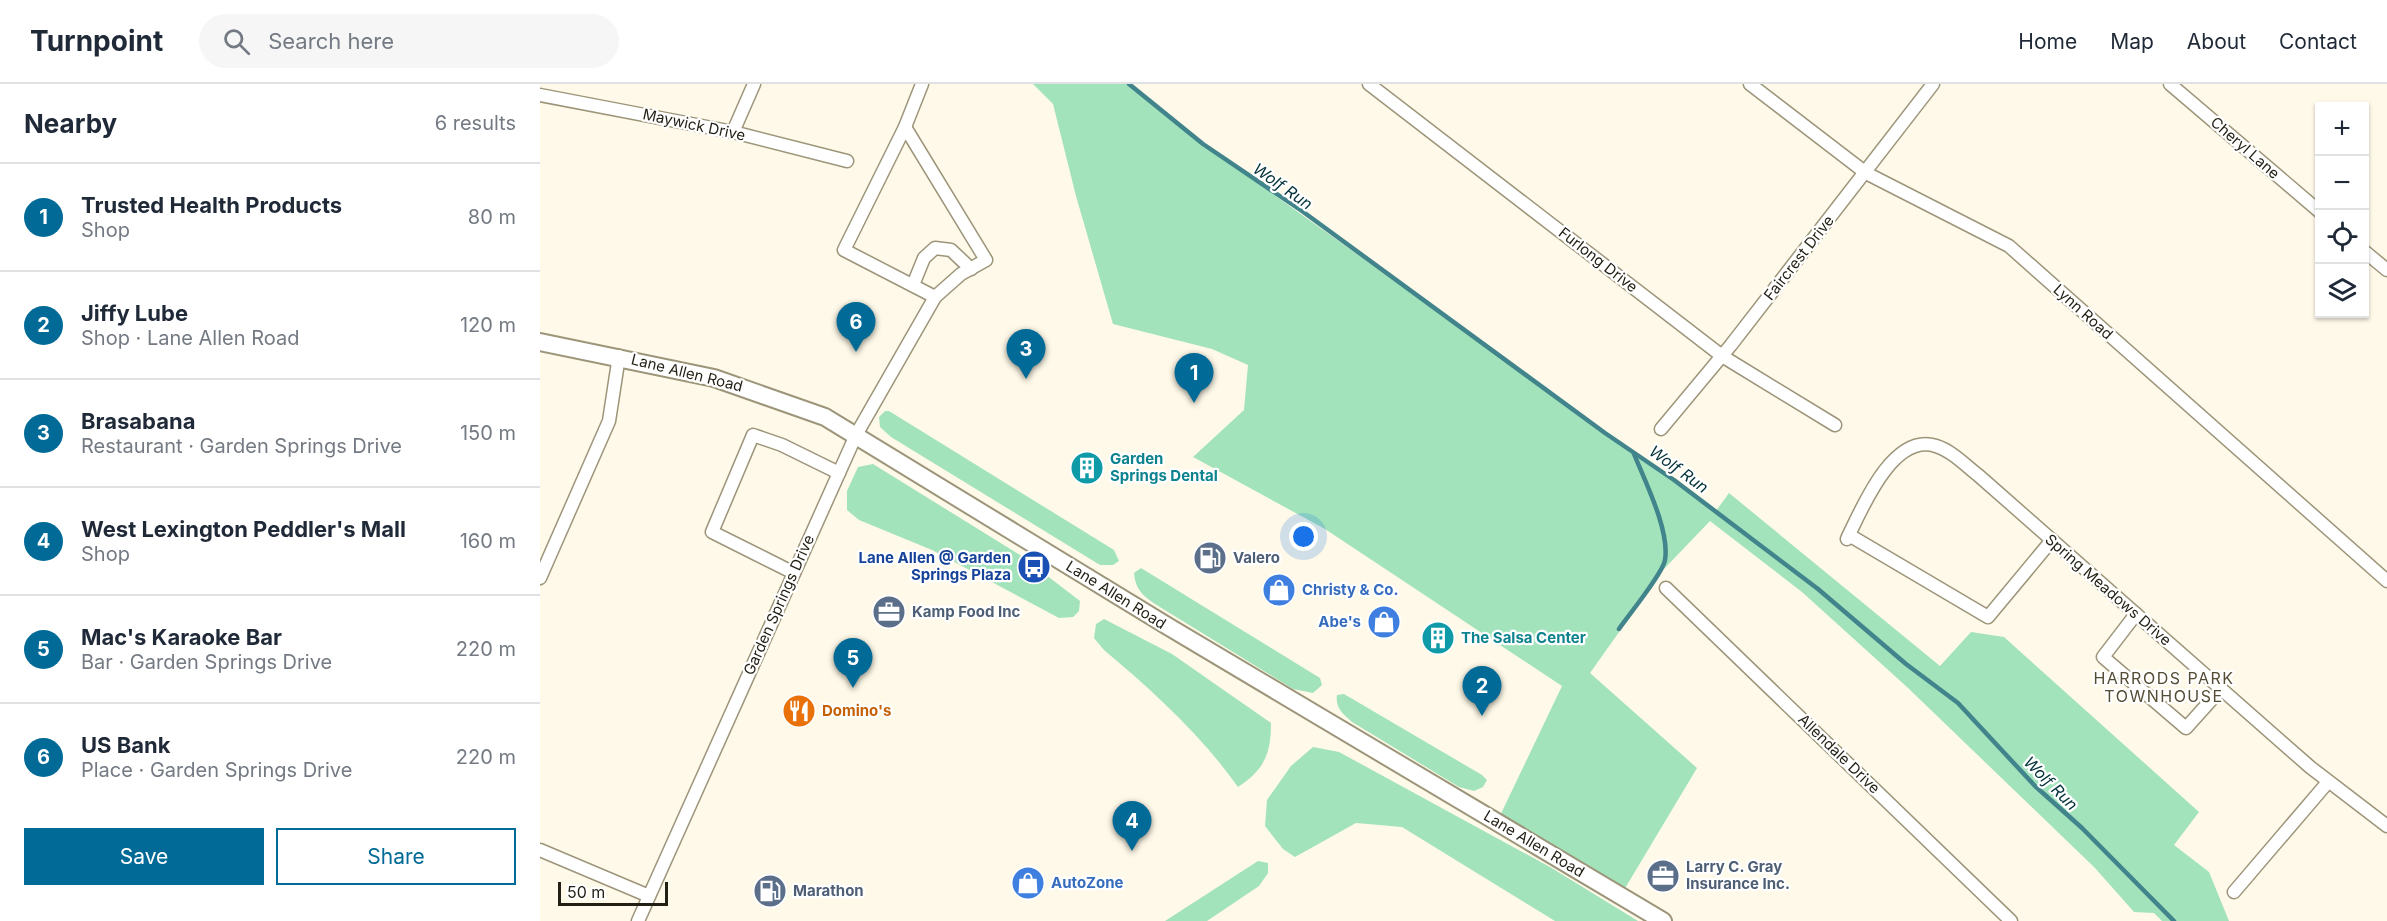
<!DOCTYPE html>
<html lang="en">
<head>
<meta charset="utf-8">
<style>
	body { margin:0; font-family:Inter,sans-serif; background:#f6f6f7; color:#1f2937 }
	.controls { position:absolute; right:18px; top:18px; display:grid; overflow:hidden; border-radius:0px; box-shadow:0 2px 4px #0004 }
	.controls button { width:54px; height:54px; display:grid; place-items:center; padding:0; border:0; border-bottom:2px solid #e0e1e3; background:#fff; color:#1f2937; font:30px sans-serif }
	.scale { position:absolute; left:18px; bottom:15px; width:110px; box-sizing:border-box; padding-left:6px; border:3px solid #221f14; border-top:0; font-size:16px; line-height:21px; white-space:nowrap; color:#221f14; -webkit-text-stroke:4px #fff; paint-order:stroke }
	.you { position:absolute; left:764px; top:453px; width:21px; height:21px; margin:-15px; border:4px solid #fff; border-radius:50%; background:#1a73e8; box-shadow:0 0 0 9px #1a73e833 }
	.badge { display:grid; place-items:center; width:39px; height:39px; border-radius:50%; background:#016a97; color:#fff; font-size:20px; font-weight:700 }
	.pin { position:absolute; translate:-50% -50px; filter:drop-shadow(0 2px 3px #0008) }
	.pin::after { content:''; position:absolute; top:32px; width:21px; height:18px; background:inherit; clip-path:polygon(0 0,100% 0,50% 100%) }
	.list { margin:0; padding:0; list-style:none }
	h2 { display:flex; justify-content:space-between; align-items:center; height:78px; margin:0; padding:0 24px; font-size:26px }
	h2 small { font-size:20px; font-weight:400; color:#747a83 }
	.list li { display:grid; grid-template-columns:39px 1fr auto; gap:18px; align-items:center; box-sizing:border-box; height:108px; padding:0 24px; border-top:2px solid #e0e1e3 }
	.list b { display:block; font-size:22px; white-space:nowrap }
	.list p { margin:0; font-size:20px; white-space:nowrap; color:#747a83 }
	.list em { font-size:20px; font-style:normal; color:#747a83 }
	.actions { display:flex; gap:12px; padding:18px 24px }
	.actions a { flex:1; padding:14px 0; border:2px solid #016a97; border-radius:0px; text-align:center; font-size:21px; color:#016a97 }
	.actions .main { background:#016a97; color:#fff }
	.icon { flex:none; width:33px; height:33px; fill:none; stroke:currentColor; stroke-width:2; stroke-linecap:round; stroke-linejoin:round }
	.map { position:relative; flex:none; width:1847px; height:837px; overflow:hidden }
	header { display:flex; align-items:center; gap:36px; box-sizing:border-box; height:84px; padding:0 30px; background:#fff; border-bottom:2px solid #e0e1e3 }
	header strong { font-size:28px }
	nav { display:flex; gap:33px; margin-inline-start:auto; font-size:21px }
	.search { width:420px; height:54px; background:#f6f6f7; display:flex; align-items:center; gap:15px; box-sizing:border-box; padding:0 21px; border-radius:33px; color:#747a83; font-size:22px }
	main { display:flex }
	aside { flex:1; background:#fff }
	.map>svg:first-child { display:block }
	.green { fill:#a2e3bb }
	.lines { fill:none; stroke-linecap:round; stroke-linejoin:round }
	.stream { stroke:#42848c; stroke-width:4.5 }
	.street-casing { stroke:#9d957a; stroke-width:15 }
	.secondary-casing { stroke:#9d957a; stroke-width:20 }
	.street { stroke:#fff; stroke-width:12 }
	.secondary { stroke:#fff; stroke-width:16 }
	.labels { text-anchor:middle; stroke-width:4.5; stroke-linejoin:round; paint-order:stroke }
	.street-label { font-size:15px; fill:#221f14; stroke:#fff }
	.culture-label { font-size:15px; font-weight:bold; fill:#0d838f; stroke:#fff; text-anchor:start }
	.transit-label { font-size:15px; font-weight:bold; fill:#164399; stroke:#fff; text-anchor:end }
	.service-label { font-size:15px; font-weight:bold; fill:#4e5e75; stroke:#fff; text-anchor:start }
	.shop-label { font-size:15px; font-weight:bold; fill:#366cbe; stroke:#fff; text-anchor:start }
	.food-label { font-size:15px; font-weight:bold; fill:#c56008; stroke:#fff; text-anchor:start }
	.water-label { font-size:16px; font-style:italic; fill:#033239; stroke:#fff }
	.neighbourhood-label { font-size:16px; letter-spacing:1.5px; fill:#544c34; stroke:#fff }
</style>
</head>
<body>
<header>
<strong>Turnpoint</strong>
<div class="search"><svg class="icon" aria-label="search" viewBox="0 0 24 24"><circle cx="10" cy="10" r="6"/><path d="M15 15l6 6"/></svg>Search here</div>
<nav><a>Home</a><a>Map</a><a>About</a><a>Contact</a></nav>
</header>
<main>
<aside>
<h2>Nearby<small>6 results</small></h2>
<ul class="list">
<li><span class="badge">1</span><div><b>Trusted Health Products</b><p>Shop</p></div><em>80 m</em></li>
<li><span class="badge">2</span><div><b>Jiffy Lube</b><p>Shop · Lane Allen Road</p></div><em>120 m</em></li>
<li><span class="badge">3</span><div><b>Brasabana</b><p>Restaurant · Garden Springs Drive</p></div><em>150 m</em></li>
<li><span class="badge">4</span><div><b>West Lexington Peddler's Mall</b><p>Shop</p></div><em>160 m</em></li>
<li><span class="badge">5</span><div><b>Mac's Karaoke Bar</b><p>Bar · Garden Springs Drive</p></div><em>220 m</em></li>
<li><span class="badge">6</span><div><b>US Bank</b><p>Place · Garden Springs Drive</p></div><em>220 m</em></li>
</ul>
<div class="actions"><a class="main">Save</a><a>Share</a></div>
</aside>
<div class="map">
<svg width="1847" height="837" viewBox="0 0 1847 837">
	<rect width="100%" height="100%" fill="#fef9e8"/>
	<g class="green">
		<path d="M493,0H589L663,60L1176,427L1189,409L1400,582L1431,548L1464,553L1659,728L1634,761L1669,788L1689,837H1622L1614,829L1594,828L1555,784L1367,603L1262,508L1170,437L1123,486L1050,589L1157,684L1081,811L957,738L1022,602L785,445L653,373L704,326L708,281L672,265L573,240L536,112L513,20Z"/>
		<path d="M345,327H349L574,466L579,477L573,481H560L351,353L340,343L339,333Z"/>
		<path d="M333,380L480,471L540,517L539,527L533,533L519,534L392,466L319,436L307,426V407L318,383Z"/>
		<path d="M601,484L780,594L782,601L773,609L753,605L615,520C603,512 595,505 594,489Z"/>
		<path d="M564,535L632,570L731,639C731,670 724,686 698,703C662,652 613,607 564,566L554,554L556,540Z"/>
		<path d="M804,610L942,691L947,696L943,703L934,707L919,703L812,638C803,630 795,624 797,611Z"/>
		<path d="M773,663L799,668L1010,783L1098,837H1015L862,743L816,739L755,773L743,765L725,742L727,716L751,682Z"/>
		<path d="M718,777L728,779V789L719,802L667,837H625Z"/>
	</g>
	<g class="lines">
		<g class="stream">
			<path d="M589,0L663,60L762,127L1065,349L1134,396L1278,505L1366,580L1418,619L1495,702L1542,744L1634,837"/>
			<path d="M1079,545C1088,532 1123,489 1125,476C1130,447 1105,397 1094,370"/>
		</g>
		<g class="street-casing">
			<g id="street">
				<path d="M829,0L1182,272L1295,341"/>
				<path d="M1210,0L1326,89L1469,162L1847,497"/>
				<path d="M1630,0L1780,128"/>
				<path d="M0,11L193,48L307,77"/>
				<path d="M365,43L382,0"/>
				<path d="M193,48L214,0"/>
				<path d="M1824,167L1847,186"/>
				<path d="M373,201L384,174L395,164L411,166L431,185"/>
				<path d="M1121,345L1191,261L1393,0"/>
				<path d="M1309,451L1448,533L1512,456"/>
				<path d="M1307,455C1322,424 1353,348 1396,362C1412,367 1425,381 1438,391L1770,683L1847,742"/>
				<path d="M254,489L172,448L213,351L242,361L299,389"/>
				<path d="M0,494L69,337L79,272"/>
				<path d="M1126,504L1471,837"/>
				<path d="M1596,530L1563,573L1646,644L1681,605"/>
				<path d="M0,766L109,812"/>
				<path d="M1694,808L1788,698"/>
				<path d="M98,837L316,351L395,213L421,190L446,176L365,43L304,166L395,213"/>
			</g>
		</g>
		<g class="secondary-casing">
			<path id="secondary" d="M0,258L174,294L285,333L629,543L1123,837"/>
		</g>
		<use href="#street" class="street"/>
		<use href="#secondary" class="secondary"/>
	</g>
	<defs>
		<g id="building-disc" transform="scale(1.725)"><circle r="9.5" fill="#0f9aa8" stroke="#fff"/><path d="M-4-6H4V6H1V3H-1V6H-4ZM-2.5-4.3h1.7v1.8h-1.7ZM.8-4.3h1.7v1.8H.8ZM-2.5-1h1.7V.8h-1.7ZM.8-1h1.7V.8H.8Z" fill="#fff"/></g>
		<g id="fuel-disc" transform="scale(1.725)"><circle r="9.5" fill="#5c6f8a" stroke="#fff"/><path d="M-5.5-6h7V0h2V4h1.3V-2.5L3-4.5l.8-.8L6-3V5H2.5V1h-1V6h-7ZM-4.2-4.7v3.2H.2V-4.7Z" fill="#fff"/></g>
		<g id="bus-disc" transform="scale(1.725)"><circle r="9.5" fill="#1a4fb4" stroke="#fff"/><path d="M-5-6H5V4H4V6H2V4H-2V6H-4V4H-5ZM-3.5-4V0h7V-4ZM-3.5 1.2v1.5H-2V1.2ZM2 1.2v1.5H3.5V1.2Z" fill="#fff"/></g>
		<g id="shop-disc" transform="scale(1.725)"><circle r="9.5" fill="#3f7fe0" stroke="#fff"/><path d="M-5-2.5h2.3a2.7 3.5 0 0 1 5.4 0H5L5.5 6h-11ZM-1.5-2.5h3a1.5 2.3 0 0 0-3 0Z" fill="#fff"/></g>
		<g id="office-disc" transform="scale(1.725)"><circle r="9.5" fill="#5c6f8a" stroke="#fff"/><path d="M-6-3h4V-5.5h4V-3h4V5H-6ZM-1-4.5V-3h2v-1.5ZM-6 0V1H6V0Z" fill="#fff"/></g>
		<g id="restaurant-disc" transform="scale(1.725)"><circle r="9.5" fill="#e8710a" stroke="#fff"/><path d="M-5-6h1v4h1v-4h1v4h1v-4h1v5L-1.5 .5V6h-2V.5L-5-1ZM5-6V6H3V1.5H1.5Q1.5-4 5-6Z" fill="#fff"/></g>
	</defs>
	<g fill-rule="evenodd">
		<use href="#building-disc" x="547" y="384"/>
		<use href="#fuel-disc" x="670" y="474"/>
		<use href="#bus-disc" x="494" y="483"/>
		<use href="#shop-disc" x="739" y="506"/>
		<use href="#office-disc" x="349" y="528"/>
		<use href="#shop-disc" x="844" y="538"/>
		<use href="#building-disc" x="898" y="554"/>
		<use href="#restaurant-disc" x="259" y="627"/>
		<use href="#office-disc" x="1123" y="792"/>
		<use href="#shop-disc" x="488" y="799"/>
		<use href="#fuel-disc" x="230" y="807"/>
	</g>
	<g class="labels">
		<g class="street-label">
			<text transform="translate(154 41) rotate(12)" y="5">Maywick Drive</text>
			<text transform="translate(1705 64) rotate(41)" y="5">Cheryl Lane</text>
			<text transform="translate(1259 174) rotate(-52)" y="5">Faircrest Drive</text>
			<text transform="translate(1058 176) rotate(38)" y="5">Furlong Drive</text>
			<text transform="translate(1543 228) rotate(42)" y="5">Lynn Road</text>
			<text transform="translate(147 289) rotate(14)" y="5">Lane Allen Road</text>
			<text transform="translate(1568 506) rotate(41)" y="5">Spring Meadows Drive</text>
			<text transform="translate(576 511) rotate(32)" y="5">Lane Allen Road</text>
			<text transform="translate(239 521) rotate(-66)" y="5">Garden Springs Drive</text>
			<text transform="translate(1299 670) rotate(44)" y="5">Allendale Drive</text>
			<text transform="translate(994 760) rotate(31)" y="5">Lane Allen Road</text>
		</g>
		<g class="culture-label">
			<text x="570" y="380">Garden<tspan x="570" dy="17">Springs Dental</tspan></text>
			<text x="921" y="559">The Salsa Center</text>
		</g>
		<g class="transit-label">
			<text x="471" y="479">Lane Allen @ Garden<tspan x="471" dy="17">Springs Plaza</tspan></text>
		</g>
		<g class="service-label">
			<text x="693" y="479">Valero</text>
			<text x="372" y="533">Kamp Food Inc</text>
			<text x="1146" y="788">Larry C. Gray<tspan x="1146" dy="17">Insurance Inc.</tspan></text>
			<text x="253" y="812">Marathon</text>
		</g>
		<g class="shop-label">
			<text x="762" y="511">Christy &amp; Co.</text>
			<text x="821" y="543" text-anchor="end">Abe's</text>
			<text x="511" y="804">AutoZone</text>
		</g>
		<g class="food-label">
			<text x="282" y="632">Domino's</text>
		</g>
		<g class="water-label">
			<text transform="translate(743 102) rotate(35)" y="6">Wolf Run</text>
			<text transform="translate(1139 385) rotate(36)" y="6">Wolf Run</text>
			<text transform="translate(1511 699) rotate(45)" y="6">Wolf Run</text>
		</g>
		<g class="neighbourhood-label">
			<text x="1624" y="600">HARRODS PARK<tspan x="1624" dy="18">TOWNHOUSE</tspan></text>
		</g>
	</g>
</svg>
<div class="controls">
<button>+</button>
<button>−</button>
<button><svg class="icon" aria-label="locate" viewBox="0 0 24 24"><circle cx="12" cy="12" r="6"/><path d="M12 2v4M12 18v4M2 12h4M18 12h4"/></svg></button>
<button><svg class="icon" aria-label="layers" viewBox="0 0 24 24"><path d="M12 4l9 5-9 5-9-5zM3 14l9 5 9-5"/></svg></button>
</div>
<div class="scale">50 m</div>
<div class="you"></div>
<div class="pin badge" style="left:654px;top:319px">1</div>
<div class="pin badge" style="left:942px;top:632px">2</div>
<div class="pin badge" style="left:486px;top:295px">3</div>
<div class="pin badge" style="left:592px;top:767px">4</div>
<div class="pin badge" style="left:313px;top:604px">5</div>
<div class="pin badge" style="left:316px;top:268px">6</div>
</div>
</main>
</body>
</html>
